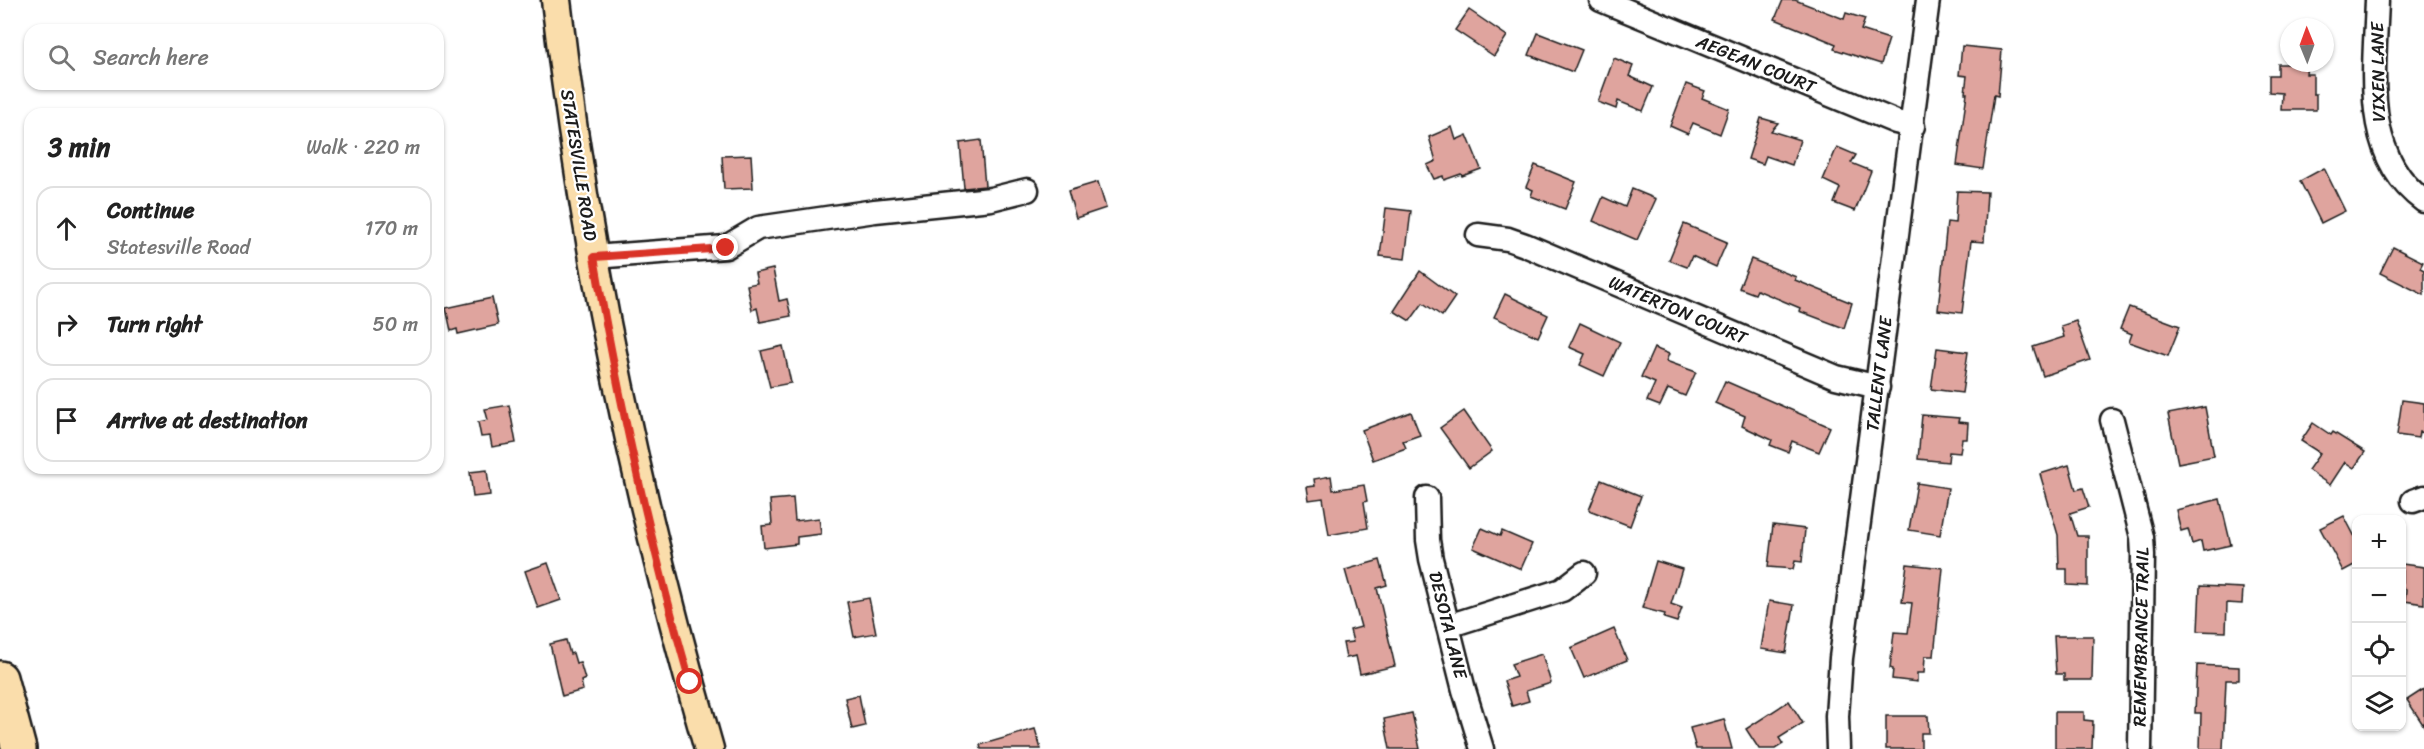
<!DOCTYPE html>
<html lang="en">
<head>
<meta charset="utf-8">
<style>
	body { margin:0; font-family:Sriracha,sans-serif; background:#f2f2f2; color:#222 }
	.controls { position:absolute; right:18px; bottom:18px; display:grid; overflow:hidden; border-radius:12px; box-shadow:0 2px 4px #0004 }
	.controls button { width:54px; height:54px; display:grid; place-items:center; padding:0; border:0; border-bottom:2px solid #e0e0e0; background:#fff; color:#222; font:30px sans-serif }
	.compass { position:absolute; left:2280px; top:18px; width:54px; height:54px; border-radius:50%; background:#fff; box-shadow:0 2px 4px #0004; rotate:359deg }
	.stop { position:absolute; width:18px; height:18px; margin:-14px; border:4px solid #d93025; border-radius:50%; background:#fff }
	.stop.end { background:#d93025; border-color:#fff; box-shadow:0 2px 6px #0008 }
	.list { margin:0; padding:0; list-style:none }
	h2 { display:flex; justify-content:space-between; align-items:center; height:78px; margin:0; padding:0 24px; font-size:26px }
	h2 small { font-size:20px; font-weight:400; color:#767676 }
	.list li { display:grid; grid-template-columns:39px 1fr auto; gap:18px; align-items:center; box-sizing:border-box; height:84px; margin:0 12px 12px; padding:0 12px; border:2px solid #e0e0e0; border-radius:18px }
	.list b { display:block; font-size:22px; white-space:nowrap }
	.list p { margin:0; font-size:20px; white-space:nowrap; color:#767676 }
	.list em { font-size:20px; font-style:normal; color:#767676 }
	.icon { flex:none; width:33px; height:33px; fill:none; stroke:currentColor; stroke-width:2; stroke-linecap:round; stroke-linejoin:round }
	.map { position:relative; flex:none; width:2424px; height:749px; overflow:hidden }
	.search { position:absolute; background:#fff; box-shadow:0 2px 4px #0004; left:24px; top:24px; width:420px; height:66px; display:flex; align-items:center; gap:15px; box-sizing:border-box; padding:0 21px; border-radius:18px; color:#767676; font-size:22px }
	.panel { position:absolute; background:#fff; box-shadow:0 2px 4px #0004; left:24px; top:108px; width:420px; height:366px; border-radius:18px }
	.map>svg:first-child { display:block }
	.building { fill:#dfa49e; stroke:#1c1c1c; stroke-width:1.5 }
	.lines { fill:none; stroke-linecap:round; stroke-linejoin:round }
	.minor-casing { stroke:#1c1c1c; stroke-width:27 }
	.major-casing { stroke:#1c1c1c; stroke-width:33 }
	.highway-casing { stroke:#1c1c1c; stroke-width:38 }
	.minor { stroke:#fff; stroke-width:22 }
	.major { stroke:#faddab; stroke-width:28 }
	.highway { stroke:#faddab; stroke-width:33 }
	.route { stroke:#d93025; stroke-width:8 }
	.labels { text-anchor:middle; stroke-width:4.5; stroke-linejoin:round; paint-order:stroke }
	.street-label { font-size:18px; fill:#1c1c1c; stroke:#fff }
</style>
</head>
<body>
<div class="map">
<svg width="2424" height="749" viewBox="0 0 2424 749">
	<rect width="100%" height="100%" fill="#fff"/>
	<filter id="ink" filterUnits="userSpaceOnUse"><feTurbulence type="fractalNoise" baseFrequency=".0167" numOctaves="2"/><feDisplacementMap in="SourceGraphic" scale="12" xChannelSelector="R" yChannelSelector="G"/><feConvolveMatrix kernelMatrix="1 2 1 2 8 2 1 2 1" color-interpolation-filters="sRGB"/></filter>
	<g filter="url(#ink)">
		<g class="building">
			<path d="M1783,0H1795L1844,19L1846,13L1865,19L1861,30L1889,39L1881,64L1834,49L1836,44L1775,19Z"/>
			<path d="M1469,10L1507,36L1494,56L1455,30Z"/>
			<path d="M1538,33L1582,50L1573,72L1529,55Z"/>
			<path d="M1962,46L2002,50L1998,96L1994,95L1983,169L1957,165L1967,93H1965L1967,76L1959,75Z"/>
			<path d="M1614,58L1633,66L1629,76L1653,87L1643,111L1618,101L1616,109L1598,102Z"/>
			<path d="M2278,64H2307L2306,74H2313V94H2316V110H2281L2282,93L2269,92V75H2278Z"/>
			<path d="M1686,84L1705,91L1702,98L1729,109L1720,134L1693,123L1688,134L1670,126Z"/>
			<path d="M1761,118L1778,123L1771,131L1800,140L1792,165L1766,156L1763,164L1748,159Z"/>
			<path d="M1452,127L1456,140L1467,135L1481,169L1462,176L1461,174L1444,180L1443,176L1434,179L1427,165L1436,161L1429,137Z"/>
			<path d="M981,140L985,186L964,188L960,143Z"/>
			<path d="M1837,147L1856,155L1851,163L1871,171L1855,211L1834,203L1840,188L1823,180Z"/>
			<path d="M751,155L753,188L724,189L722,156Z"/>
			<path d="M1535,165L1576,182L1565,209L1531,196L1533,190L1526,187Z"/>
			<path d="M2324,168L2345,211L2321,223L2300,181Z"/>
			<path d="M1098,182L1106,208L1076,218L1068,191Z"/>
			<path d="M1632,189L1656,199L1637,240L1593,221L1603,197L1625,207Z"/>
			<path d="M1957,191L1987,192L1984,242L1971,241L1962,313L1938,310L1947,222L1955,223Z"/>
			<path d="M1386,208L1411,211L1405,259L1380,256Z"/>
			<path d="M1684,224L1727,242L1716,267L1692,256L1687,267L1669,260Z"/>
			<path d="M2393,247L2423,262L2420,268L2424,270V295L2380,273Z"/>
			<path d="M1751,259L1796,277L1795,280L1852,303L1844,328L1799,311L1800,308L1757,290L1755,294L1739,288Z"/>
			<path d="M773,269L779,301L787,299L791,316L760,322L757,308L752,310L747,285L757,283L755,273Z"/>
			<path d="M1420,271L1455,297L1442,316L1423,303L1410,321L1394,311Z"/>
			<path d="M1505,294L1548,315L1538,337L1494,317Z"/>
			<path d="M492,298L498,325L458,334L457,329L451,331L446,308Z"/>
			<path d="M2129,307L2180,326L2168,356L2129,342L2132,334L2120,329Z"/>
			<path d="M2076,321L2090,360L2043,376L2033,347L2064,337L2061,326Z"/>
			<path d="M1580,323L1620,342L1604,376L1580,365L1585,354L1569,347Z"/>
			<path d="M783,346L791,383L770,387L761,351Z"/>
			<path d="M1654,348L1669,354L1666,361L1696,372L1685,396L1668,389L1660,406L1647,401L1655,383L1641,377Z"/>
			<path d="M1937,348L1968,352L1962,393L1931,389Z"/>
			<path d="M1725,381L1830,427L1819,452L1792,441L1788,452L1770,445L1772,440L1742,426L1745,416L1715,403Z"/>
			<path d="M2402,400L2424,403V433L2419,432L2418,438L2397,435Z"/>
			<path d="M509,405L516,443L492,447L490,436L481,437L478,422L488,420L485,409Z"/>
			<path d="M2205,407L2214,456L2178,463L2168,414Z"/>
			<path d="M1464,411L1492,451L1469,468L1440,428Z"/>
			<path d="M1411,412L1420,435L1403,441L1406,448L1373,460L1362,430Z"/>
			<path d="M1922,415L1959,418L1958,422L1968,423L1967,439H1962L1960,453L1949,452L1948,462L1918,459Z"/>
			<path d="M2313,423L2331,435L2333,432L2365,452L2354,468L2345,462L2330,485L2308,470L2320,453L2301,441Z"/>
			<path d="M2069,465L2076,490L2083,488L2089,507L2070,513L2077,536H2088V586L2067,585V569H2059L2058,535L2040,474Z"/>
			<path d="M487,470L490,495L473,497L470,472Z"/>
			<path d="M1331,476L1333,490L1364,485L1367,501L1364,502L1368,528L1329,535L1323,498L1309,500L1307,487L1315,486L1314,479Z"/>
			<path d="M1601,480L1641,496L1630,526L1589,510Z"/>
			<path d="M1917,483L1948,488L1940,535L1909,530Z"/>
			<path d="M793,498L795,521L819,518L821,534L797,537V544L764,548L762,526L772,525L770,500Z"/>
			<path d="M2220,499L2231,545L2203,551L2201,541L2192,544L2188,529L2181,531L2176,510Z"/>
			<path d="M2344,516L2356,539V564L2343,571L2320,528Z"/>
			<path d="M1773,525L1805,529L1802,562L1795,561L1793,569L1768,567Z"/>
			<path d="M1482,528L1500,536L1502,531L1532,544L1521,569L1473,548Z"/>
			<path d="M1380,560L1387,585L1377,588L1395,666L1360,674L1356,656L1346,658L1343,643L1353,642L1350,630L1361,627L1345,570Z"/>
			<path d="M1656,561L1682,569L1671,604L1682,608L1677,622L1664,618L1665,614L1642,608Z"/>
			<path d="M548,563L561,600L538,608L525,571Z"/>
			<path d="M1907,564L1943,568L1934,656H1925L1924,673H1917V682L1892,679L1893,669L1890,668L1894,632L1908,633L1912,603L1902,602Z"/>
			<path d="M2402,564L2424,567V604L2405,601L2406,589L2402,588Z"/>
			<path d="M2200,586L2243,588L2242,604L2227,603L2226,632L2198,631Z"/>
			<path d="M869,598L876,633L854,637L847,602Z"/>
			<path d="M1769,601L1794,605L1786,653L1761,649Z"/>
			<path d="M1614,629L1627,660L1584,678L1571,648Z"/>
			<path d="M2054,636H2093L2092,680H2064V674H2056Z"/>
			<path d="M566,640L570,654L573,653L576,663L580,662L585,679L581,681L583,690L562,696L550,644Z"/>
			<path d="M1542,654L1551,683L1526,691L1529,701L1512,706L1504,681L1516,677L1511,664Z"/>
			<path d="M2197,665L2239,667V680H2226L2223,749H2200L2201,713H2195Z"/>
			<path d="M2424,689V726L2407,700Z"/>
			<path d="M859,695L865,726L852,729L845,698Z"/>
			<path d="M1789,701L1803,723L1779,738L1783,744L1775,749H1759L1746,729Z"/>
			<path d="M2055,712H2084V720L2093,721L2092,749H2055Z"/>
			<path d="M1412,713L1420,749H1390L1384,719Z"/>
			<path d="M1886,716H1928L1929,733H1921V749H1886Z"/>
			<path d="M1724,719L1732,749H1696L1690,728Z"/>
			<path d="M1035,729L1041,749H981L980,745Z"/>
		</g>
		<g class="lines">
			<g class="minor-casing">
				<g id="minor">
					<path d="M1601,0L1896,122L1913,126"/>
					<path d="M2377,0C2375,68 2360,155 2424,201"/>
					<path d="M1478,235L1508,239L1525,245L1836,377L1878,387"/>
					<path d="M594,257L726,247L758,228L875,211L991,199L1027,190"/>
					<path d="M2112,420L2142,537L2143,555L2140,749"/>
					<path d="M1427,498L1428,540L1431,559L1464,690L1482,749"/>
					<path d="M2413,501L2424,497"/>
					<path d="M1448,626L1562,590L1584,573"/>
					<path d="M1838,749L1837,716L1841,658L1928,0"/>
				</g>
			</g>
			<g class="major-casing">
				<path id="major" d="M556,0C585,254 638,503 709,749"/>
			</g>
			<g class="highway-casing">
				<path id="highway" d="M0,678L19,749"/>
			</g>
			<use href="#minor" class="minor"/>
			<use href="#major" class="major"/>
			<use href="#highway" class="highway"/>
		</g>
	</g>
	<g class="lines" filter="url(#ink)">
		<path class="route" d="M690,682C650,543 619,400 594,257L726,248"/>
	</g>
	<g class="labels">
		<g class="street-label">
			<text transform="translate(1756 64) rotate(22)" y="6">AEGEAN COURT</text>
			<text transform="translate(2378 72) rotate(-91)" y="6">VIXEN LANE</text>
			<text transform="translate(579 165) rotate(81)" y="6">STATESVILLE ROAD</text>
			<text transform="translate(1678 310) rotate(23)" y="6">WATERTON COURT</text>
			<text transform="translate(1879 374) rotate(-83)" y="6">TALLENT LANE</text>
			<text transform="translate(1448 625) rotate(76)" y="6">DESOTA LANE</text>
			<text transform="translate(2141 637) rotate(-89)" y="6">REMEMBRANCE TRAIL</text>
		</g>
	</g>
</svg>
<div class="controls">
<button>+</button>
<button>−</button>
<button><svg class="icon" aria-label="locate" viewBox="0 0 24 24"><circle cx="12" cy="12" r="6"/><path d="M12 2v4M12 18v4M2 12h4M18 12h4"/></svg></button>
<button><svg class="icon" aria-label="layers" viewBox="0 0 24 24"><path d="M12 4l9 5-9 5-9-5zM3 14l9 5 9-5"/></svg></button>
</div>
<svg class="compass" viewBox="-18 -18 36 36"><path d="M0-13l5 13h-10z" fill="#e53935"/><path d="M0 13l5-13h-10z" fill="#767676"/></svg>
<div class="stop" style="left:690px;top:682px"></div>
<div class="stop end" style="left:726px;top:248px"></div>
<div class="search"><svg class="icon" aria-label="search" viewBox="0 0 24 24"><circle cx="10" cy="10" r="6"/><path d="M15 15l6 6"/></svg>Search here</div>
<section class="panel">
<h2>3 min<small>Walk · 220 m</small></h2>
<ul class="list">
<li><svg class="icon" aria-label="ahead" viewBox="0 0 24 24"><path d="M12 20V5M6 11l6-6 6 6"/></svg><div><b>Continue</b><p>Statesville Road</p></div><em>170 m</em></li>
<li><svg class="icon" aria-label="right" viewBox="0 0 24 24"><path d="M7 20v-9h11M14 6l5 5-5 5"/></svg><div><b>Turn right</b></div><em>50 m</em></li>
<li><svg class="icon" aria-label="arrive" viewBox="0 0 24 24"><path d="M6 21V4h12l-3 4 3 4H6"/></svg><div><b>Arrive at destination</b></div></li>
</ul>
</section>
</div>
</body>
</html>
